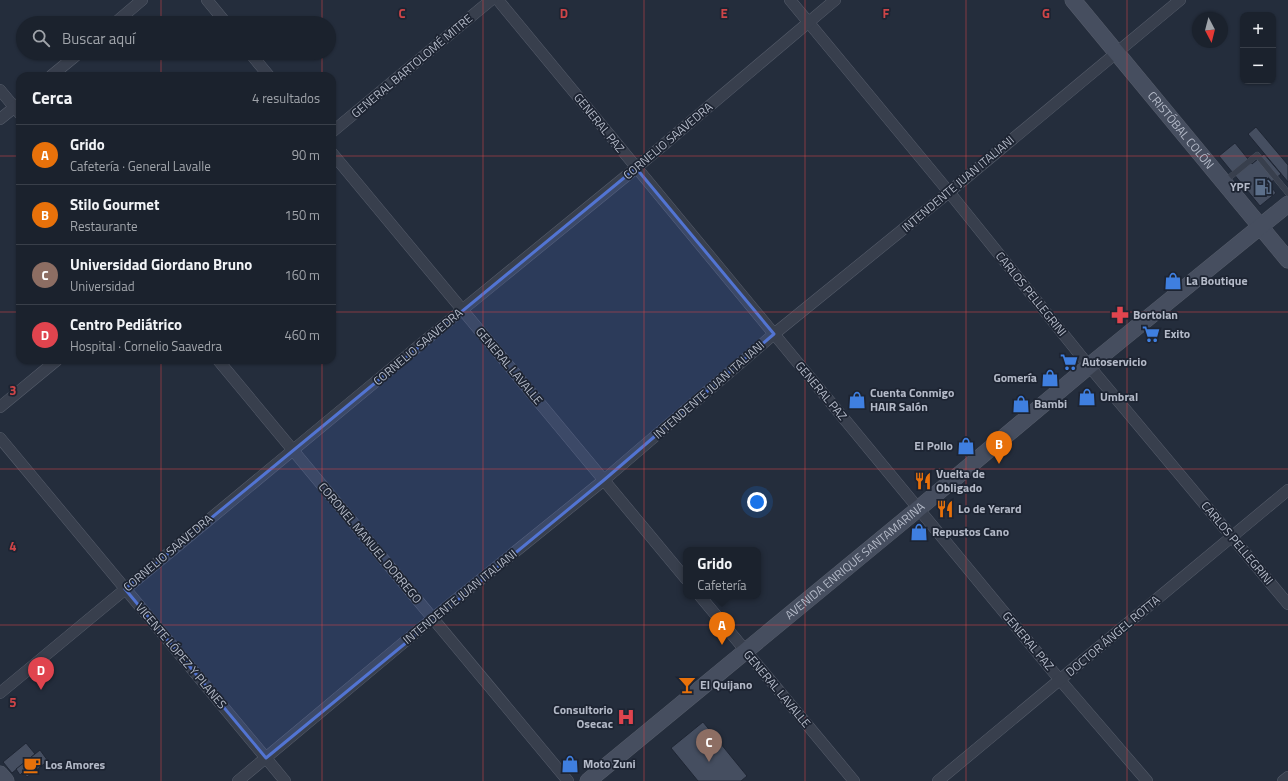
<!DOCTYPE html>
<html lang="es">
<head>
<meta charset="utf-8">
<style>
	body { margin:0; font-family:"Titillium Web",sans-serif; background:#242a35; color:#f1f3f6 }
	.controls { position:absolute; right:12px; top:12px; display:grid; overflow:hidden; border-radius:8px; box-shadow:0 1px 3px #0004 }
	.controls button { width:36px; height:36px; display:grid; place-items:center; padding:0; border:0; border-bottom:1px solid #393f49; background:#1b222d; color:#f1f3f6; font:20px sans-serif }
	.compass { position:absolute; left:1192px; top:12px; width:36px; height:36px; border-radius:50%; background:#1b222d; box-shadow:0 1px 3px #0004; rotate:173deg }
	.you { position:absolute; left:757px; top:502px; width:14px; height:14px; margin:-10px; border:3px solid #fff; border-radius:50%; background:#1a73e8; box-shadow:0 0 0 6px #1a73e833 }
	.badge { display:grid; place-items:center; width:26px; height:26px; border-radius:50%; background:#db2777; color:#fff; font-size:13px; font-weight:700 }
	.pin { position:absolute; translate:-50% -33px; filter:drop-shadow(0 1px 2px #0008) }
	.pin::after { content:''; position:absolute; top:21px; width:14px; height:12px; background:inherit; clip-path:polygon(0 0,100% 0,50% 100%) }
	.popup { position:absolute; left:683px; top:547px; width:78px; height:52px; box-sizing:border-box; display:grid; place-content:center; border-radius:8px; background:#1b222d; filter:drop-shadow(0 1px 3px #0005); font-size:13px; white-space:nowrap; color:#a0a4aa }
	.popup b { font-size:15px; color:#f1f3f6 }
	.popup::after { content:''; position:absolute; left:50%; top:100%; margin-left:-8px; border:8px solid transparent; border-top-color:#1b222d }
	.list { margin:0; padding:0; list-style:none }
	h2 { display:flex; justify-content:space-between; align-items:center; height:52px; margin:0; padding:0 16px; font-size:17px }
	h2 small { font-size:13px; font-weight:400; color:#a0a4aa }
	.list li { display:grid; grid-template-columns:26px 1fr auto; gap:12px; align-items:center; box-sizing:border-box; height:60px; padding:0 16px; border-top:1px solid #393f49 }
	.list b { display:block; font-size:15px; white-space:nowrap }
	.list p { margin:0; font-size:13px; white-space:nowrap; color:#a0a4aa }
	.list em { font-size:13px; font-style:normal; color:#a0a4aa }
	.icon { flex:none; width:22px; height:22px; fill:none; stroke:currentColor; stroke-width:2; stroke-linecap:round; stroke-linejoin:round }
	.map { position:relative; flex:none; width:1288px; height:781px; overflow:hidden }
	.search { position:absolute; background:#1b222d; box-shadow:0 1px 3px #0004; left:16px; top:16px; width:320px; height:44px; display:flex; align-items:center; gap:10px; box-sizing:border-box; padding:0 14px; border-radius:22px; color:#a0a4aa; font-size:15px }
	.panel { position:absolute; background:#1b222d; box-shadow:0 1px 3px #0004; left:16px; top:72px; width:320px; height:292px; border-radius:12px }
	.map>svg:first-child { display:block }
	.building { fill:#454e60; stroke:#1f2634 }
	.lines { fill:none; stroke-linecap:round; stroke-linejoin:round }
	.lane-casing { stroke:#565d6b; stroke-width:6 }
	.street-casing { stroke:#565d6b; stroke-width:12 }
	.secondary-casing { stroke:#565d6b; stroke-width:17 }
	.lane { stroke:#383f4d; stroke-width:5.5 }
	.street { stroke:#383f4d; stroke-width:11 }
	.secondary { stroke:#464e5f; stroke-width:16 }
	.marked { fill:#5274d2; fill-opacity:0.2; stroke:#5274d2; stroke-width:3; stroke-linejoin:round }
	.grid { fill:none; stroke:#cf4548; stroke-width:1; stroke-opacity:0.55 }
	.labels { text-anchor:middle; stroke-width:3.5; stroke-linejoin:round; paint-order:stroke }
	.street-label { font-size:12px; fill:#b4bac8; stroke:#1d2432 }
	.poi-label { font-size:12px; font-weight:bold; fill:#b4bac8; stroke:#1d2432; text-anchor:start }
	.grid-label { font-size:13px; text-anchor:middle; font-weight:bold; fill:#cf4548; stroke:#1d2432; stroke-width:3.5; stroke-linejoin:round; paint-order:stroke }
</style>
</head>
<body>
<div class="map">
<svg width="1288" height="781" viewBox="0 0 1288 781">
	<rect width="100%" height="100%" fill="#242d3c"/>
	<g class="building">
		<path d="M1256,127L1288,165V182L1248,134Z"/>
		<path d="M1235,143L1252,164L1264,154L1281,174L1269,184L1276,193L1260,206L1219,156Z"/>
		<path d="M703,722L747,776L741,781H698L671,748Z"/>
		<path d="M26,743L35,754L12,773L3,762Z"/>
		<path d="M40,750L48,761L27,777L23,772L20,775L16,769Z"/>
	</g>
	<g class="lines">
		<g class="lane-casing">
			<path id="lane" d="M1225,181L1257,155L1288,193"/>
		</g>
		<g class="street-casing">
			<g id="street">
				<path d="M207,0L226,23"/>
				<path d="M498,0L1060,680L1147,781"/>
				<path d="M790,0L949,192L1089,366L1288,604"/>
				<path d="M115,23L142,0"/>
				<path d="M250,53L269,76"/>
				<path d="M51,76L79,53"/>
				<path d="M0,90L20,114"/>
				<path d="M0,119L20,103"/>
				<path d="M332,132L491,0"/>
				<path d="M332,153L686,579"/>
				<path d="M218,360L568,781"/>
				<path d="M0,407L57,360"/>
				<path d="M0,438L285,781"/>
				<path d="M700,596L854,781"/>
				<path d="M0,693L462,310L636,168L835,0"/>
				<path d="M238,781L433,618L604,480L774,334L949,192L1180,0"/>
				<path d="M938,781L1288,490"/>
				<path d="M1283,781L1288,777"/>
			</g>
		</g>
		<g class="secondary-casing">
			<g id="secondary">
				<path id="s1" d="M1073,0L1288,260"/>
				<path d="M0,774L6,781"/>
				<path id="s2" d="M588,781L918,509L1089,366L1288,204"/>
			</g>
		</g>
		<use href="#lane" class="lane"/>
		<use href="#street" class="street"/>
		<use href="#secondary" class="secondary"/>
	</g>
	<path class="marked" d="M636,168L774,334L604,480L266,758L125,589Z"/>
	<path class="grid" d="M161,0V23M322,0V23M483,0V781M644,0V781M805,0V781M966,0V781M1127,0V781M161,53V76M322,53V76M0,156H20M332,156H1288M0,312H20M332,312H1288M161,360V781M322,360V781M0,469H1288M0,625H1288"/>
	<defs>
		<g id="fuel-bare" transform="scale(1.38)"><path d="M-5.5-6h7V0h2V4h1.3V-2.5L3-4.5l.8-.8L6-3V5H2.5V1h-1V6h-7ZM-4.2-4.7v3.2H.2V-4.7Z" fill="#5c6f8a" stroke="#1d2432" stroke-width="2.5" paint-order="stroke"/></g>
		<g id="shop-bare" transform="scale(1.38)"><path d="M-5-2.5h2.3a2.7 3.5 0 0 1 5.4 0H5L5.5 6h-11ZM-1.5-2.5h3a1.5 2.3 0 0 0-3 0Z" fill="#3f7fe0" stroke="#1d2432" stroke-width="2.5" paint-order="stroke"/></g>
		<g id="pharmacy-bare" transform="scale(1.38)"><path d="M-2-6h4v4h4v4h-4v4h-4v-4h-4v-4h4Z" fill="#e0444e" stroke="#1d2432" stroke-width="2.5" paint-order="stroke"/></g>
		<g id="supermarket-bare" transform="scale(1.38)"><path d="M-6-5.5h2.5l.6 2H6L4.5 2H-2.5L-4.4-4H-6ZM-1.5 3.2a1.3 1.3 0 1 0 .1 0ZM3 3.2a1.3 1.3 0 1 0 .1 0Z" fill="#3f7fe0" stroke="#1d2432" stroke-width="2.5" paint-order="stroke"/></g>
		<g id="restaurant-bare" transform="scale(1.38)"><path d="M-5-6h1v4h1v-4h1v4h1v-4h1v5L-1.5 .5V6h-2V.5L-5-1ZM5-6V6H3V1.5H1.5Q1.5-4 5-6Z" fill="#e8710a" stroke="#1d2432" stroke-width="2.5" paint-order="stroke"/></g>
		<g id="bar-bare" transform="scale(1.38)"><path d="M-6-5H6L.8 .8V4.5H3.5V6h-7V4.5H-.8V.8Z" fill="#e8710a" stroke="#1d2432" stroke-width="2.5" paint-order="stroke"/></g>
		<g id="hospital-bare" transform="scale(1.38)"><path d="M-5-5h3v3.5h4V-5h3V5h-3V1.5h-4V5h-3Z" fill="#e0444e" stroke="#1d2432" stroke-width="2.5" paint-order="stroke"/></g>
		<g id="cafe-bare" transform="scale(1.38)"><path d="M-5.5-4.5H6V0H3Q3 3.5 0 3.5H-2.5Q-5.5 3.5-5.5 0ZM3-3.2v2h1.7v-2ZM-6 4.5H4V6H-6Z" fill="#e8710a" stroke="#1d2432" stroke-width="2.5" paint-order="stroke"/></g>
	</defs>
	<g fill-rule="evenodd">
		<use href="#fuel-bare" x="1263" y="187"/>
		<use href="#shop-bare" x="1173" y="281"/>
		<use href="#pharmacy-bare" x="1120" y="315"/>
		<use href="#supermarket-bare" x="1151" y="334"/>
		<use href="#supermarket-bare" x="1069" y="362"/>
		<use href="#shop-bare" x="1050" y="378"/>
		<use href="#shop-bare" x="1087" y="397"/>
		<use href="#shop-bare" x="857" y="400"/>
		<use href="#shop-bare" x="1021" y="404"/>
		<use href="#shop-bare" x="966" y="446"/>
		<use href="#restaurant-bare" x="923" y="481"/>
		<use href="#restaurant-bare" x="945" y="509"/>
		<use href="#shop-bare" x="919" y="532"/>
		<use href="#bar-bare" x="687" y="685"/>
		<use href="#hospital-bare" x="626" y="717"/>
		<use href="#shop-bare" x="570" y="764"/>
		<use href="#cafe-bare" x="32" y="765"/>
	</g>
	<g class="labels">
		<g class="street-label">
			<text transform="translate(412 66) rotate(-40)" y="4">GENERAL BARTOLOMÉ MITRE</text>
			<text transform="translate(599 123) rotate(51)" y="4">GENERAL PAZ</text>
			<text dy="4" stroke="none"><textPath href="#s1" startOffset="169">CRISTÓBAL COLÓN</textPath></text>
			<text transform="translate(668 141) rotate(-40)" y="4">CORNELIO SAAVEDRA</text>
			<text transform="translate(958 184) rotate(-40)" y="4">INTENDENTE JUAN ITALIANI</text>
			<text transform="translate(1031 294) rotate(51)" y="4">CARLOS PELLEGRINI</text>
			<text transform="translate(418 347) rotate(-40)" y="4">CORNELIO SAAVEDRA</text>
			<text transform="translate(509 366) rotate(50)" y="4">GENERAL LAVALLE</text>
			<text transform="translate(709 390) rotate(-41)" y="4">INTENDENTE JUAN ITALIANI</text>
			<text transform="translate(821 391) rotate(50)" y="4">GENERAL PAZ</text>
			<text transform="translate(370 543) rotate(50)" y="4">CORONEL MANUEL DORREGO</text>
			<text transform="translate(1237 543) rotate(50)" y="4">CARLOS PELLEGRINI</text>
			<text transform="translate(168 553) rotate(-40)" y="4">CORNELIO SAAVEDRA</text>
			<text dy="4" stroke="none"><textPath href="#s2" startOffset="346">AVENIDA ENRIQUE SANTAMARINA</textPath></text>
			<text transform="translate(460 597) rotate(-39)" y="4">INTENDENTE JUAN ITALIANI</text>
			<text transform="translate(1113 636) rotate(-40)" y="4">DOCTOR ÁNGEL ROTTA</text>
			<text transform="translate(1028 641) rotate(50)" y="4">GENERAL PAZ</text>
			<text transform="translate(181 656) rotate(50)" y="4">VICENTE LÓPEZ Y PLANES</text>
			<text transform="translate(777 689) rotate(50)" y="4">GENERAL LAVALLE</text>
		</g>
		<g class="poi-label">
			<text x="1250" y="191" text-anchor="end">YPF</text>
			<text x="1186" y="285">La Boutique</text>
			<text x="1133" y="319">Bortolan</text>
			<text x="1164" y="338">Exito</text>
			<text x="1082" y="366">Autoservicio</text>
			<text x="1037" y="382" text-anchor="end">Gomería</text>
			<text x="870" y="397">Cuenta Conmigo<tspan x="870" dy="14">HAIR Salón</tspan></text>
			<text x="1100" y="401">Umbral</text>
			<text x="1034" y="408">Bambi</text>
			<text x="953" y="450" text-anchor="end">El Pollo</text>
			<text x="936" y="478">Vuelta de<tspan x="936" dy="14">Obligado</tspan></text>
			<text x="958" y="513">Lo de Yerard</text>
			<text x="932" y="536">Repustos Cano</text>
			<text x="700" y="689">El Quijano</text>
			<text x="613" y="714" text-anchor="end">Consultorio<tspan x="613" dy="14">Osecac</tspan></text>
			<text x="583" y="768">Moto Zuni</text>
			<text x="45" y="769">Los Amores</text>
		</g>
	</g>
	<g class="grid-label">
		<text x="402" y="18">C</text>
		<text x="564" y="18">D</text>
		<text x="724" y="18">E</text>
		<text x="886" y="18">F</text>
		<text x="1046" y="18">G</text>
		<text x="13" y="395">3</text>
		<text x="13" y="551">4</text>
		<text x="13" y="707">5</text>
	</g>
</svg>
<div class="controls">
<button>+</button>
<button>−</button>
</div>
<svg class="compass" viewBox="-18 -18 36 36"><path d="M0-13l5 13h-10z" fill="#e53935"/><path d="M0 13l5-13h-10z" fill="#a0a4aa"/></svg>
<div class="you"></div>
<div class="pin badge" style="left:722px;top:645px;background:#e8710a">A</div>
<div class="popup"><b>Grido</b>Cafetería</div>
<div class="pin badge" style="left:999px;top:464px;background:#e8710a">B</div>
<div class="pin badge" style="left:709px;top:762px;background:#8d6e63">C</div>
<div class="pin badge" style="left:41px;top:690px;background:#e0444e">D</div>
<div class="search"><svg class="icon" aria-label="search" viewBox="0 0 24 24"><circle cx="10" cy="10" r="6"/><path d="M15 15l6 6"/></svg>Buscar aquí</div>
<section class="panel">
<h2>Cerca<small>4 resultados</small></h2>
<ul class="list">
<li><span class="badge" style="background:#e8710a">A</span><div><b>Grido</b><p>Cafetería · General Lavalle</p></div><em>90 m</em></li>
<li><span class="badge" style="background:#e8710a">B</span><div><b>Stilo Gourmet</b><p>Restaurante</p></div><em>150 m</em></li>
<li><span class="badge" style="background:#8d6e63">C</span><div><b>Universidad Giordano Bruno</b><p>Universidad</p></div><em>160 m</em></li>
<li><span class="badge" style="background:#e0444e">D</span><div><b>Centro Pediátrico</b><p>Hospital · Cornelio Saavedra</p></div><em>460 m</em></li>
</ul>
</section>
</div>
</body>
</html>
